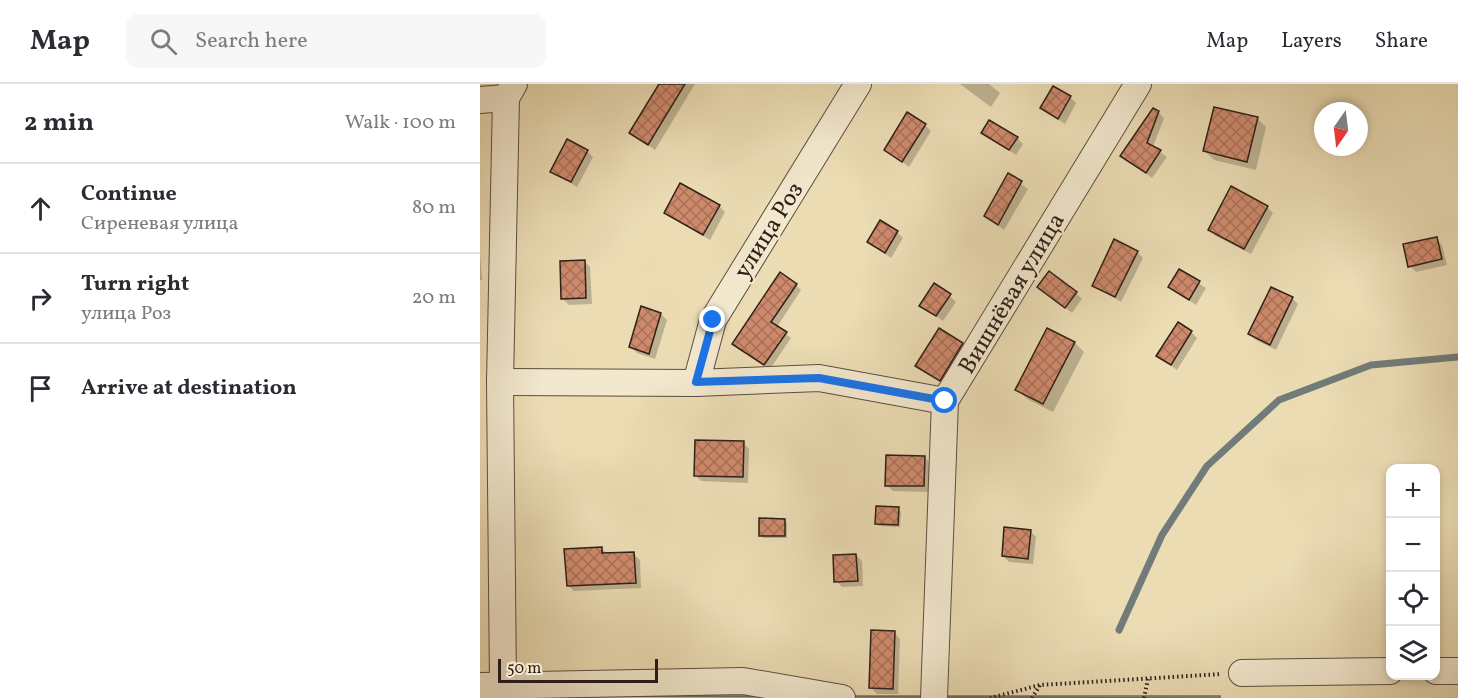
<!DOCTYPE html>
<html lang="en">
<head>
<meta charset="utf-8">
<style>
	body { margin:0; font-family:Vollkorn,serif; background:#f7f7f7; color:#2b2b33 }
	.controls { position:absolute; right:18px; bottom:18px; display:grid; overflow:hidden; border-radius:12px; box-shadow:0 3px 9px #0003 }
	.controls button { width:54px; height:54px; display:grid; place-items:center; padding:0; border:0; border-bottom:2px solid #e1e1e2; background:#fff; color:#2b2b33; font:30px sans-serif }
	.compass { position:absolute; left:834px; top:18px; width:54px; height:54px; border-radius:50%; background:#fff; box-shadow:0 3px 9px #0003; rotate:194deg }
	.scale { position:absolute; left:18px; bottom:15px; width:160px; box-sizing:border-box; padding-left:6px; border:3px solid #2e1f18; border-top:0; font-size:16px; line-height:21px; white-space:nowrap; color:#2e1f18; -webkit-text-stroke:4px #f2e8ce; paint-order:stroke }
	.stop { position:absolute; width:18px; height:18px; margin:-14px; border:4px solid #1a73e8; border-radius:50%; background:#fff }
	.stop.end { background:#1a73e8; border-color:#fff; box-shadow:0 2px 6px #0008 }
	.list { margin:0; padding:0; list-style:none }
	h2 { display:flex; justify-content:space-between; align-items:center; height:78px; margin:0; padding:0 24px; font-size:26px }
	h2 small { font-size:20px; font-weight:400; color:#7c7c81 }
	.list li { display:grid; grid-template-columns:39px 1fr auto; gap:18px; align-items:center; box-sizing:border-box; height:90px; padding:0 24px; border-top:2px solid #e1e1e2 }
	.list b { display:block; font-size:22px; white-space:nowrap }
	.list p { margin:0; font-size:20px; white-space:nowrap; color:#7c7c81 }
	.list em { font-size:20px; font-style:normal; color:#7c7c81 }
	.icon { flex:none; width:33px; height:33px; fill:none; stroke:currentColor; stroke-width:2; stroke-linecap:round; stroke-linejoin:round }
	.map { position:relative; flex:none; width:978px; height:614px; overflow:hidden }
	header { display:flex; align-items:center; gap:36px; box-sizing:border-box; height:84px; padding:0 30px; background:#fff; border-bottom:2px solid #e1e1e2 }
	header strong { font-size:28px }
	nav { display:flex; gap:33px; margin-inline-start:auto; font-size:21px }
	.search { width:420px; height:54px; background:#f7f7f7; display:flex; align-items:center; gap:15px; box-sizing:border-box; padding:0 21px; border-radius:12px; color:#7c7c81; font-size:22px }
	main { display:flex }
	aside { flex:1; background:#fff }
	.map>svg:first-child { display:block }
	.forest { fill:url(#forest-firs); stroke:#727054; stroke-width:1.5 }
	.shadow { fill:#0003 }
	.lines { fill:none; stroke-linecap:round; stroke-linejoin:round }
	.stream { stroke:#717b79; stroke-width:7 }
	.building { fill:url(#building-cross-hatch); stroke:#2e1f18; stroke-width:1.5 }
	.minor-casing { stroke:#5d4e3f; stroke-width:28 }
	.path { stroke:#2e1f18; stroke-width:4; stroke-dasharray:1.5 3; stroke-linecap:butt }
	.minor { stroke:#f2e8ce; stroke-width:26 }
	.route { stroke:#1a73e8; stroke-width:8 }
	.labels { text-anchor:middle; stroke-width:4.5; stroke-linejoin:round; paint-order:stroke }
	.street-label { font-size:24px; fill:#2e1f18; stroke:#f2e8ce }
</style>
</head>
<body>
<header>
<strong>Map</strong>
<div class="search"><svg class="icon" aria-label="search" viewBox="0 0 24 24"><circle cx="10" cy="10" r="6"/><path d="M15 15l6 6"/></svg>Search here</div>
<nav><a>Map</a><a>Layers</a><a>Share</a></nav>
</header>
<main>
<aside>
<h2>2 min<small>Walk · 100 m</small></h2>
<ul class="list">
<li><svg class="icon" aria-label="ahead" viewBox="0 0 24 24"><path d="M12 20V5M6 11l6-6 6 6"/></svg><div><b>Continue</b><p>Сиреневая улица</p></div><em>80 m</em></li>
<li><svg class="icon" aria-label="right" viewBox="0 0 24 24"><path d="M7 20v-9h11M14 6l5 5-5 5"/></svg><div><b>Turn right</b><p>улица Роз</p></div><em>20 m</em></li>
<li><svg class="icon" aria-label="arrive" viewBox="0 0 24 24"><path d="M6 21V4h12l-3 4 3 4H6"/></svg><div><b>Arrive at destination</b></div></li>
</ul>
</aside>
<div class="map">
<svg width="978" height="614" viewBox="0 0 978 614">
	<defs>
		<pattern id="forest-firs" width="22" height="20" patternUnits="userSpaceOnUse" patternTransform="scale(1.5)"><rect width="22" height="20" fill="#b5c18f"/><path d="M5 1l3.5 6h-7zM16 11l3.5 6h-7z" fill="#9ca57b"/></pattern>
		<pattern id="building-cross-hatch" width="8" height="8" patternUnits="userSpaceOnUse" patternTransform="scale(1.5)"><rect width="8" height="8" fill="#ce8a6c"/><path d="M0 0l8 8M0 8l8-8" fill="none" stroke="#a87058"/></pattern>
	</defs>
	<rect width="100%" height="100%" fill="#ebdcb4"/>
	<filter id="stains"><feTurbulence type="fractalNoise" baseFrequency=".00333" numOctaves="4"/><feColorMatrix values="0 0 0 0 .2 0 0 0 0 .09 0 0 0 0 .02 0 0 0 .5 -.17"/></filter>
	<radialGradient id="worn" r=".72"><stop offset=".6" stop-color="#630" stop-opacity="0"/><stop offset="1" stop-color="#630" stop-opacity=".3"/></radialGradient>
	<path class="forest" d="M0,612H740V614Z"/>
	<g class="shadow">
		<path d="M181,0H215L175,66L151,49Z"/>
		<path d="M480,0H509L520,9L511,23Z"/>
		<path d="M590,13L596,19L585,40L562,24Z"/>
		<path d="M678,28L684,34L673,63L687,73L672,94L642,71Z"/>
		<path d="M777,34L786,43L776,86L734,76L725,67Z"/>
		<path d="M445,41L451,47L429,83L406,66Z"/>
		<path d="M503,49L537,54L543,60L536,71Z"/>
		<path d="M107,67L113,73L97,103L72,87Z"/>
		<path d="M529,91L548,105L524,146L505,132Z"/>
		<path d="M239,122L245,128L230,156L186,129Z"/>
		<path d="M787,123L793,129L771,170L736,152L730,146Z"/>
		<path d="M417,148L423,154L411,174L389,158Z"/>
		<path d="M956,155L962,161L967,181L936,188L930,182Z"/>
		<path d="M657,168L663,174L641,218L614,201Z"/>
		<path d="M0,170L2,196H0Z"/>
		<path d="M104,177L110,183L112,220L89,221L83,215Z"/>
		<path d="M699,187L726,204L716,221L689,203Z"/>
		<path d="M316,201L321,206L297,243L311,254L290,285L254,260Z"/>
		<path d="M559,203L596,209L602,215L592,229Z"/>
		<path d="M470,212L476,218L463,237L441,221Z"/>
		<path d="M812,214L818,220L796,266L776,256L770,250Z"/>
		<path d="M181,230L187,236L175,275L157,269L151,263Z"/>
		<path d="M568,246L595,259L604,268L573,328L547,315L537,305Z"/>
		<path d="M711,248L717,254L697,286L678,272Z"/>
		<path d="M482,260L488,266L466,302L437,281Z"/>
		<path d="M263,359L269,365L268,399L221,397L215,391Z"/>
		<path d="M444,373L450,379V408L413,407L407,401Z"/>
		<path d="M418,425L421,428L420,443L399,442L397,439Z"/>
		<path d="M304,436L307,439V454H283L281,452Z"/>
		<path d="M550,447L556,453L553,480L529,478L523,472Z"/>
		<path d="M121,464L128,470H154L160,476L161,504L94,507L88,501Z"/>
		<path d="M376,471L382,477L383,502L362,503L356,497Z"/>
		<path d="M414,548L420,555L418,610H397L391,604Z"/>
	</g>
	<g class="lines">
		<path class="stream" d="M639,546L682,451L727,382L799,316L891,281L978,273"/>
	</g>
	<g class="building">
		<path d="M179,0H205L168,61L149,49Z"/>
		<path d="M573,2L591,12L578,35L560,24Z"/>
		<path d="M734,23L778,33L767,78L723,67Z"/>
		<path d="M673,24L679,27L667,59L681,66L666,89L640,72Z"/>
		<path d="M427,28L446,40L422,78L404,66Z"/>
		<path d="M509,36L538,53L529,66L501,49Z"/>
		<path d="M87,55L108,66L91,98L70,88Z"/>
		<path d="M528,89L542,97L518,141L504,132Z"/>
		<path d="M200,99L240,121L223,151L184,129Z"/>
		<path d="M751,102L788,122L764,165L728,146Z"/>
		<path d="M400,136L418,147L405,169L387,158Z"/>
		<path d="M957,153L962,175L928,183L923,160Z"/>
		<path d="M634,155L658,167L635,213L612,202Z"/>
		<path d="M105,176L106,214L81,215L80,177Z"/>
		<path d="M699,185L720,197L709,216L688,203Z"/>
		<path d="M569,187L597,208L585,224L557,203Z"/>
		<path d="M300,188L317,200L291,238L307,248L284,281L252,260Z"/>
		<path d="M454,199L471,210L456,232L439,222Z"/>
		<path d="M791,203L813,213L790,261L768,250Z"/>
		<path d="M161,222L181,229L169,270L149,263Z"/>
		<path d="M698,238L712,247L691,281L676,272Z"/>
		<path d="M459,244L483,259L460,297L435,282Z"/>
		<path d="M567,244L595,258L563,320L535,306Z"/>
		<path d="M215,356L264,357L263,393L214,392Z"/>
		<path d="M406,371L445,372L444,402H405Z"/>
		<path d="M396,422L419,423L418,441L395,440Z"/>
		<path d="M279,434L305,435V452H279Z"/>
		<path d="M524,443L551,446L548,475L522,472Z"/>
		<path d="M122,463V469L154,468L156,499L87,502L84,465Z"/>
		<path d="M376,470L378,497L354,498L353,471Z"/>
		<path d="M391,546L415,547L413,605L389,604Z"/>
	</g>
	<g class="lines">
		<g class="minor-casing">
			<g id="minor">
				<path d="M0,16L26,14"/>
				<path d="M20,298L216,299L339,294L465,317"/>
				<path d="M216,299L233,236L378,0"/>
				<path d="M956,587H978"/>
				<path d="M762,589L910,587"/>
				<path d="M23,601L20,298L26,14L34,0"/>
				<path d="M0,602L263,597L362,614"/>
				<path d="M454,614L465,317L658,0"/>
			</g>
		</g>
		<g class="path">
			<path d="M510,614L560,601L742,590"/>
			<path d="M552,614L560,601"/>
			<path d="M664,614L668,595"/>
		</g>
		<use href="#minor" class="minor"/>
	</g>
	<g class="lines">
		<path class="route" d="M233,236L216,298L339,294L465,317"/>
	</g>
	<g class="labels">
		<g class="street-label">
			<text transform="translate(288 146) rotate(-58)" y="8">улица Роз</text>
			<text transform="translate(531 209) rotate(-59)" y="8">Вишнёвая улица</text>
		</g>
	</g>
	<rect width="100%" height="100%" filter="url(#stains)"/>
	<rect width="100%" height="100%" fill="url(#worn)"/>
</svg>
<div class="controls">
<button>+</button>
<button>−</button>
<button><svg class="icon" aria-label="locate" viewBox="0 0 24 24"><circle cx="12" cy="12" r="6"/><path d="M12 2v4M12 18v4M2 12h4M18 12h4"/></svg></button>
<button><svg class="icon" aria-label="layers" viewBox="0 0 24 24"><path d="M12 4l9 5-9 5-9-5zM3 14l9 5 9-5"/></svg></button>
</div>
<svg class="compass" viewBox="-18 -18 36 36"><path d="M0-13l5 13h-10z" fill="#e53935"/><path d="M0 13l5-13h-10z" fill="#7c7c81"/></svg>
<div class="scale">50 m</div>
<div class="stop" style="left:465px;top:317px"></div>
<div class="stop end" style="left:233px;top:236px"></div>
</div>
</main>
</body>
</html>
